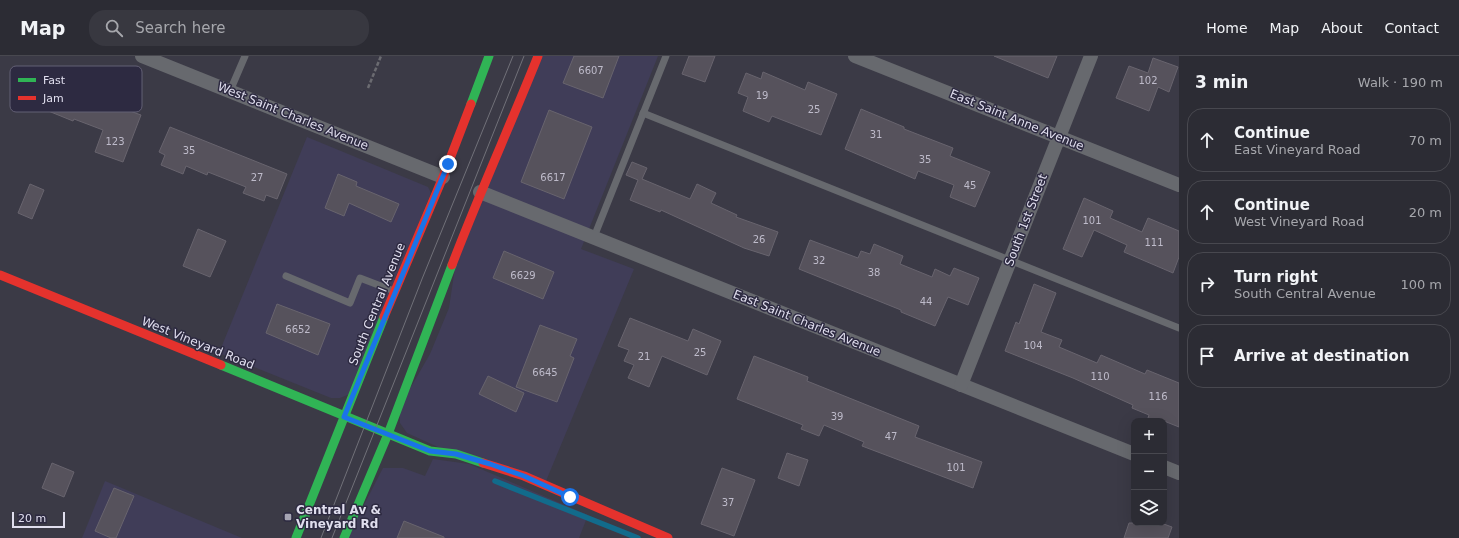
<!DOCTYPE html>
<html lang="en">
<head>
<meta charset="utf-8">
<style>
	body { margin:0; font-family:"DejaVu Sans",sans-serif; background:#383840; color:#f1f3f6 }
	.controls { position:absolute; right:12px; bottom:12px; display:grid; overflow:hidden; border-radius:8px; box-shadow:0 4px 16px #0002 }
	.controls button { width:36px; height:36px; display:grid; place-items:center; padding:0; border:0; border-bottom:1px solid #48484f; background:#2c2c34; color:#f1f3f6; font:20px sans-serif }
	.scale { position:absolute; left:12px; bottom:10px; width:53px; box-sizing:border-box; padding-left:4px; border:2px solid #e0deee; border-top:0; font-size:11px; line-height:14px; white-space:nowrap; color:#e0deee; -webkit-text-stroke:3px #2d2a41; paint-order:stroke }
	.stop { position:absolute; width:12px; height:12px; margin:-9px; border:3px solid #1a73e8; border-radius:50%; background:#fff }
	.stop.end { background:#1a73e8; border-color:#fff; box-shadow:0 1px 4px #0008 }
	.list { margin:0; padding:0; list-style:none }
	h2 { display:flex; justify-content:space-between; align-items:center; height:52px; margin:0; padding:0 16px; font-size:17px }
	h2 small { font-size:13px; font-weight:400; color:#a6a7ac }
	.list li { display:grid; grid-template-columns:26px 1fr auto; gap:12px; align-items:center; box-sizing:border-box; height:64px; margin:0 8px 8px; padding:0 8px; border:1px solid #48484f; border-radius:16px }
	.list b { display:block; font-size:15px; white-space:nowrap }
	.list p { margin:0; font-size:13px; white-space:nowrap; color:#a6a7ac }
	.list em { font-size:13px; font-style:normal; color:#a6a7ac }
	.icon { flex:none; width:22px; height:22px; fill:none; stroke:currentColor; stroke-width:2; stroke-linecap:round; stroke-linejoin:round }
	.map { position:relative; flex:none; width:1179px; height:482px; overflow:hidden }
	header { display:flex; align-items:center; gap:24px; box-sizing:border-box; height:56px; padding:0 20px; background:#2c2c34; border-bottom:1px solid #48484f }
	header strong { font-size:19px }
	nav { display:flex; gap:22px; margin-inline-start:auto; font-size:14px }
	.search { width:280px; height:36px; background:#383840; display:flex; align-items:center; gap:10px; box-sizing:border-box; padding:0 14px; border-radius:16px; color:#a6a7ac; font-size:15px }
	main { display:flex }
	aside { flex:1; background:#2c2c34 }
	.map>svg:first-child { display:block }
	.built { fill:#403d58 }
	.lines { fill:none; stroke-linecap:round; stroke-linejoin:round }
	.stream { stroke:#126b8b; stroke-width:5.5 }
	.building { fill:#56525c; stroke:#68646e }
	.path { stroke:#6b6b71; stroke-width:2.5; stroke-dasharray:4 2; stroke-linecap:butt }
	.lane { stroke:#67696e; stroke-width:7 }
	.street { stroke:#67696e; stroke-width:14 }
	.fast { stroke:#30b455; stroke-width:9 }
	.jam { stroke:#e5322d; stroke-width:9 }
	.tram { stroke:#717179; stroke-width:1 }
	.route { stroke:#1a73e8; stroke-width:5 }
	.poi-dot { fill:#a6a5b3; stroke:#2d2a41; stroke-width:1.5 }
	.labels { text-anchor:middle; stroke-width:3; stroke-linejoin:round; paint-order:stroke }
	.number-label { font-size:10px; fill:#bebbca }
	.street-label { font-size:12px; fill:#e0deee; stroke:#2d2a41 }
	.poi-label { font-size:12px; font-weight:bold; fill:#e0deee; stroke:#2d2a41; text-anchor:start }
	.key { fill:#2d2a41; stroke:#636075; stroke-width:1 }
	.key-label { font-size:11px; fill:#e0deee }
</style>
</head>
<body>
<header>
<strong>Map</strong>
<div class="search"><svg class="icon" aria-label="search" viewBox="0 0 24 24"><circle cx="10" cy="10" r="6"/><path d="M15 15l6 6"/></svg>Search here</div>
<nav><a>Home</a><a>Map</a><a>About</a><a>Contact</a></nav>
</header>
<main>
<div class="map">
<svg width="1179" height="482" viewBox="0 0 1179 482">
	<rect width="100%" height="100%" fill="#3b3a46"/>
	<g class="built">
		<path d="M539,0H658L581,193L634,213L546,425L438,391L407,377L400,367V350L430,298L449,252L455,212Z"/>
		<path d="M307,81L428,131L431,137L350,338L340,342H331L219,297Z"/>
		<path d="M433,403L469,408L588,459L579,482H347L383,412H403L425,420Z"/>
		<path d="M105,425L242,482H82Z"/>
	</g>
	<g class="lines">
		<path class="stream" d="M495,425L638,482"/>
	</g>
	<g class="building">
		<path d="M574,0H619L603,42L563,27Z"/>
		<path d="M689,0H715L705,26L682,18Z"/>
		<path d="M994,0H1057L1048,22Z"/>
		<path d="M1153,2L1178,11L1169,36L1158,31L1149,55L1116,42L1129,10L1148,17Z"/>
		<path d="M25,12L83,38L141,59L123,106L95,96L103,74L74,63L73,65L14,41Z"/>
		<path d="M763,16L805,34L808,26L837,38L821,79L772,60L769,66L743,55L748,41L738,37L746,17L761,23Z"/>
		<path d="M861,53L904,71V73L953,92L950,100L990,116L975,151L950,141L954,129L918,115L915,123L845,93Z"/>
		<path d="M549,54L592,71L564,143L521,126Z"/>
		<path d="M170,71L287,118L277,143L266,139L264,145L243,137L246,131L208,116L207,119L186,110L183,118L161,109L165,99L159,96Z"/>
		<path d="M632,106L647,112L642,123L690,143L697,128L716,137L711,147L737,159L736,161L778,176L769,200L744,192L661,154L660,156L630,144L638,124L626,119Z"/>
		<path d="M338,118L357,126L356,130L399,148L391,166L349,147L344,160L325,152Z"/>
		<path d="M30,128L44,134L32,163L18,157Z"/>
		<path d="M1084,142L1113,155L1110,162L1142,176L1148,162L1179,175V201L1173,217L1124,196L1127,189L1094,174L1082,201L1063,193Z"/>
		<path d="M198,173L226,185L210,221L183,210Z"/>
		<path d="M810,184L858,202L861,195L870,198L874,188L903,200L900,208L932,221L935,213L950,220L954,212L979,222L968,249L948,241L935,270L901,256V254L799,213Z"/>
		<path d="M504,195L554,216L543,243L493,222Z"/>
		<path d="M1034,228L1056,237L1041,276L1062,284L1059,291L1097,307L1101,299L1145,318L1147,314L1179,327V371L1164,365H1147L1149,359L1132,352L1133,349L1073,322L1005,295L1016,266L1019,268Z"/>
		<path d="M277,248L330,268L318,299L266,277Z"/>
		<path d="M630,262L688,285L693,273L721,285L707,319L662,300L649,331L628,322L634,309L624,305L629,294L618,290Z"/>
		<path d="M540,269L577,283L570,300L574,302L557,346L516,331Z"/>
		<path d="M754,300L808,321L807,325L919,370L915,381L982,406L973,432L862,390L864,386L824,369L819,380L801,373L803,369L737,343Z"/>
		<path d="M488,320L524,337L516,356L479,338Z"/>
		<path d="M787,397L808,404L799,430L778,422Z"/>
		<path d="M52,407L74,416L64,441L42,432Z"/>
		<path d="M722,412L755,424L734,480L701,468Z"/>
		<path d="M114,432L134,440L116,482H111L95,475Z"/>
		<path d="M404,465L444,481V482H397Z"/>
		<path d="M1129,467H1161L1172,471L1168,482H1124Z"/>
	</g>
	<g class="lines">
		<path class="path" d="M368,32L381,0"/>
		<g class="lane">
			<path d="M230,35L245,0"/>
			<path d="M643,57L1179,272"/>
			<path d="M594,181L666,0"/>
			<path d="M286,220L350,247L360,222L394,235"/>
		</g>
		<g class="street">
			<path d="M142,0L443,121"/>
			<path d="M855,0L1179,129"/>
			<path d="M480,136L1134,398"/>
			<path d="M961,329L1091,0"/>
			<path d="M1164,411L1179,417"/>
		</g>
		<g class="fast">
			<path d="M471,48L489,0"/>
			<path d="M221,309L430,395L456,398L483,407"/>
			<path d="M296,482L384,261"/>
			<path d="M344,482L388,378L452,209"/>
		</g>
		<g class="jam">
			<path d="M452,209C479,138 510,70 538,0"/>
			<path d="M0,219L221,309"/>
			<path d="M384,261L443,121L471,48"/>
			<path d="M483,407L524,420L668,482"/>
		</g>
		<g class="tram">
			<path d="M321,482L422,223L513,0"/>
			<path d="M332,482L524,0"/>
		</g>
	</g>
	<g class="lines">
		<path class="route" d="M448,108L344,361L430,395L456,398L490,408L524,420L570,441"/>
	</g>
	<rect class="poi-dot" x="284" y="457" width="8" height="8" rx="2"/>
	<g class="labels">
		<g class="number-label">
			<text x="591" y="18">6607</text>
			<text x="1148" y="28">102</text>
			<text x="762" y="43">19</text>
			<text x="814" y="57">25</text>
			<text x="876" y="82">31</text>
			<text x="115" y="89">123</text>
			<text x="189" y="98">35</text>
			<text x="925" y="107">35</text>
			<text x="257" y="125">27</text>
			<text x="553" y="125">6617</text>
			<text x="970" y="133">45</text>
			<text x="1092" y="168">101</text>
			<text x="759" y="187">26</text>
			<text x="1154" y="190">111</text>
			<text x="819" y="208">32</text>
			<text x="874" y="220">38</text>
			<text x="523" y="223">6629</text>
			<text x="926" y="249">44</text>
			<text x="298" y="277">6652</text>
			<text x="1033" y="293">104</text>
			<text x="700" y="300">25</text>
			<text x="644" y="304">21</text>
			<text x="545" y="320">6645</text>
			<text x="1100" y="324">110</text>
			<text x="1158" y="344">116</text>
			<text x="837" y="364">39</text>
			<text x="891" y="384">47</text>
			<text x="956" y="415">101</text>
			<text x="728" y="450">37</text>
		</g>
		<g class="street-label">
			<text transform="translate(293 60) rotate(22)" y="4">West Saint Charles Avenue</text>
			<text transform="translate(1017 64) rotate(22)" y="4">East Saint Anne Avenue</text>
			<text transform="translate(1026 164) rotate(-69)" y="4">South 1st Street</text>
			<text transform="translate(377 248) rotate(-68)" y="4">South Central Avenue</text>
			<text transform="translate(807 267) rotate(22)" y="4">East Saint Charles Avenue</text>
			<text transform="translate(198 287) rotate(22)" y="4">West Vineyard Road</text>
		</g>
		<g class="poi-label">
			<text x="296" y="458">Central Av &amp;<tspan x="296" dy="14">Vineyard Rd</tspan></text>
		</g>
	</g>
	<rect x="10" y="10" width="132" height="46" rx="6" class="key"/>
	<rect x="18" y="22" width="18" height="4" fill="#30b455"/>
	<rect x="18" y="40" width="18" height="4" fill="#e5322d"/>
	<g class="key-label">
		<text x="43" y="28">Fast</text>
		<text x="43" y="46">Jam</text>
	</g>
</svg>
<div class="controls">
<button>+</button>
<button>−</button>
<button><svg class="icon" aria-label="layers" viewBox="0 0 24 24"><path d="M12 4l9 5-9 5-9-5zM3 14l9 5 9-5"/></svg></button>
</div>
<div class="scale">20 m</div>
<div class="stop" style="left:570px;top:441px"></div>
<div class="stop end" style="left:448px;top:108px"></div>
</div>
<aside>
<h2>3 min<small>Walk · 190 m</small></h2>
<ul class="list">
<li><svg class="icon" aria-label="ahead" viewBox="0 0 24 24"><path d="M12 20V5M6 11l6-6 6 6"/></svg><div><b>Continue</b><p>East Vineyard Road</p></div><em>70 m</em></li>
<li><svg class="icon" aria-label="ahead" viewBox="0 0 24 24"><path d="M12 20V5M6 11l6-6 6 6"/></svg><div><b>Continue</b><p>West Vineyard Road</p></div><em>20 m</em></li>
<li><svg class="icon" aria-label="right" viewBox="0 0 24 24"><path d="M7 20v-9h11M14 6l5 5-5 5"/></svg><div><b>Turn right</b><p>South Central Avenue</p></div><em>100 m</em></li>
<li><svg class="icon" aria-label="arrive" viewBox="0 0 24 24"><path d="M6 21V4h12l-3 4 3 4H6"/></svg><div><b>Arrive at destination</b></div></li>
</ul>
</aside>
</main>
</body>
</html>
